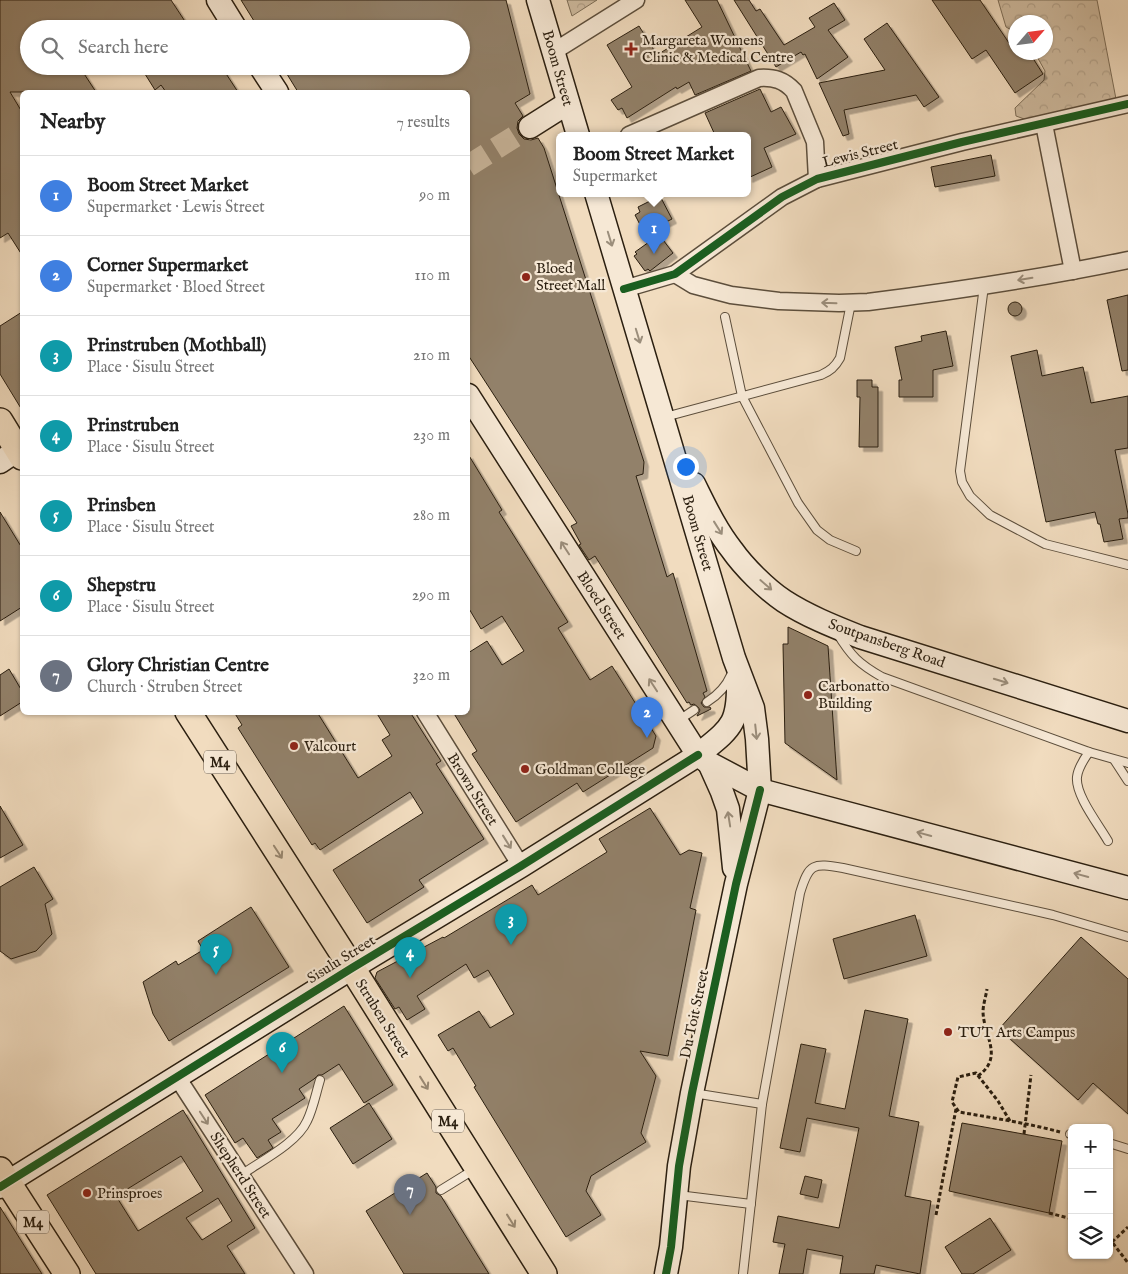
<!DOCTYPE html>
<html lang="en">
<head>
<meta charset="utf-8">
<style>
	body { margin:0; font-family:"IM FELL English",serif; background:#f2f2f2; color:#222 }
	.controls { position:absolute; right:15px; bottom:15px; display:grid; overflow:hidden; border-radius:8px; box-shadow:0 1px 4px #0004 }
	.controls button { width:45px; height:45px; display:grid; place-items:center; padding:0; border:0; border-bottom:1px solid #e0e0e0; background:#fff; color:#222; font:25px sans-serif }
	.compass { position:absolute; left:1008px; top:15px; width:45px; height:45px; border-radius:50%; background:#fff; box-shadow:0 1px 4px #0004; rotate:62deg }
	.you { position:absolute; left:685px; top:466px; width:18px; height:18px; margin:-12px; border:4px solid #fff; border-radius:50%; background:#1a73e8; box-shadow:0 0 0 8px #1a73e833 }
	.badge { display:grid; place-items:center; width:32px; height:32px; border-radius:50%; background:#7c3aed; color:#fff; font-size:16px; font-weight:700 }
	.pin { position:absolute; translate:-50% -41px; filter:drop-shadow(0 1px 2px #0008) }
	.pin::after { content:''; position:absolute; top:26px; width:18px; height:15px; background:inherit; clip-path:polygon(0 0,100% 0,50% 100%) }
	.popup { position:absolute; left:556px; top:132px; width:195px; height:65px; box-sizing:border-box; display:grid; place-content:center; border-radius:8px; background:#fff; filter:drop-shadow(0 1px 4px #0005); font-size:16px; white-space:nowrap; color:#767676 }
	.popup b { font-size:19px; color:#222 }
	.popup::after { content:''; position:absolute; left:50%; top:100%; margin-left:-10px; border:10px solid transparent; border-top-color:#fff }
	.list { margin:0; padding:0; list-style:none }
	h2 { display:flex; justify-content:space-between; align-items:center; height:65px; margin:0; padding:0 20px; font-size:21px }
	h2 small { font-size:16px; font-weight:400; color:#767676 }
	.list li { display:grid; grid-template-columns:32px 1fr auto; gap:15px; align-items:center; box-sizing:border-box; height:80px; padding:0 20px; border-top:1px solid #e0e0e0 }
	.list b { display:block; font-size:19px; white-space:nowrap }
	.list p { margin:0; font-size:16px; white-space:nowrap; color:#767676 }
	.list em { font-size:16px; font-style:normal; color:#767676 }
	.icon { flex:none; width:28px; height:28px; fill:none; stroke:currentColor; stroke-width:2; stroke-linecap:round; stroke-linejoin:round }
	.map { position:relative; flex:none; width:1128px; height:1274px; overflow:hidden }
	.search { position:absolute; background:#fff; box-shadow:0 1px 4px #0004; left:20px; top:20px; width:450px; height:55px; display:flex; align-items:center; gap:12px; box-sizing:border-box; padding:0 18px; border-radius:28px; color:#767676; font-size:19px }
	.panel { position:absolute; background:#fff; box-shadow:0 1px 4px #0004; left:20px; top:90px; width:450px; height:625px; border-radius:8px }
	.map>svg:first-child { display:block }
	.forest { fill:url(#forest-crowns); stroke:#7d6e58 }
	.building { fill:#92816b; stroke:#2b1f10; fill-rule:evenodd; filter:url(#shadow) }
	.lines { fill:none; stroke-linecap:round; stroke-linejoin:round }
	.secondary-tunnel { stroke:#c9b69c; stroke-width:22; stroke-dasharray:22 11; stroke-linecap:butt }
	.lane-casing { stroke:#5c4e3c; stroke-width:10 }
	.street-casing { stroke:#5c4e3c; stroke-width:19 }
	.secondary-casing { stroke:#2b1f10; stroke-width:25 }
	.primary-casing { stroke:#2b1f10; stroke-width:28 }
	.path { stroke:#2b1f10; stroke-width:3; stroke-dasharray:4 2.5; stroke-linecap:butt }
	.lane { stroke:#f6e8d5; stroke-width:8 }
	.street { stroke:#f6e8d5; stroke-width:16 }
	.secondary { stroke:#f6e8d5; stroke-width:22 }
	.primary { stroke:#f1dcbf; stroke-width:25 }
	.cycleway-casing { stroke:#f6e8d5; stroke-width:11 }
	.cycleway { stroke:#1b5e20; stroke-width:8 }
	.oneway { stroke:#9b8e7c }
	.oneway2 { stroke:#988770 }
	.poi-dot { fill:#8f2418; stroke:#f6e8d5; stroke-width:2 }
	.labels { text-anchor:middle; stroke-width:4.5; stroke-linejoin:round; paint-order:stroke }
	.shield { fill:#f6e8d5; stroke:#685b4b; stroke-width:1 }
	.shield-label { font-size:14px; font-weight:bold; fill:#2b1f10 }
	.poi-label { font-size:15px; fill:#2b1f10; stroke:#f6e8d5; text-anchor:start }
	.street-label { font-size:15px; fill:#2b1f10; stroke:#f6e8d5 }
</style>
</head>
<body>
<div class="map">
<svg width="1128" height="1274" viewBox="0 0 1128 1274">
	<defs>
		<pattern id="forest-crowns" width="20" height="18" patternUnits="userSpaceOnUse" patternTransform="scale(1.25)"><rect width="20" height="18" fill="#cfbca1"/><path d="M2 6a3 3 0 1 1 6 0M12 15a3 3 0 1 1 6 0" fill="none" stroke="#b2a18a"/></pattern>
		<filter id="shadow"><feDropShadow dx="4.5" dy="4.5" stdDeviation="0" flood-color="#0004"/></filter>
	</defs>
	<rect width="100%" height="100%" fill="#f1dcbf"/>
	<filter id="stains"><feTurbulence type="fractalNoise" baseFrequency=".004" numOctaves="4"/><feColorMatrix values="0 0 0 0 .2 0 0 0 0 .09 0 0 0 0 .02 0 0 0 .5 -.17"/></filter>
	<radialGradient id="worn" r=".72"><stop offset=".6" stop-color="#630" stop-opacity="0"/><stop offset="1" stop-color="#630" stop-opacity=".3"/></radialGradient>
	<g class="forest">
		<path d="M567,0H597L572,16Z"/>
		<path d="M998,0H1097L1116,99L1027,120L1016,116L1015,108L1044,80L1045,71L1035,53L1046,52V22H1016L1015,32L1006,27Z"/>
	</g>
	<g class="building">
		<path d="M0,0H171L190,29H29V66H79L96,92H10L22,112V255L8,233L0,238Z"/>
		<path d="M241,0H506L530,94L515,103L523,116L518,121L517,128L519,134L524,139L531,140L538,138L544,148L644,462L643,474L636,476L667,577L673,573L707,691L703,693L705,697L701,703L704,707H710L711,709L697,716L700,710L698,707L694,704L691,705L689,702L687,703L595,556L589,560L579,545L581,544L571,526L577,523L468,355V92H298L282,66H461V29H259Z"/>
		<path d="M685,0H717L751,71L695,95L689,82L677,89L676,87L627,118L622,108L618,110L611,100L632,87L607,45L639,26L657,55L702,27Z"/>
		<path d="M734,0H749L756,11L760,9L784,45L815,27L809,18L834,3L845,20L828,30L848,57L817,79L805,54L803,55L801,52L776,67Z"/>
		<path d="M932,0H980L1009,43L1016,39V52H1029L1043,74L1015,93L986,50L972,59Z"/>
		<path d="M887,23L939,97L924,107L916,95L844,110L849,134L843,136L819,83L885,70L864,39Z"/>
		<path d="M140,66H221L238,92H166L161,85L155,90Z"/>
		<path d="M760,89L771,112L781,107L796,134L764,148L772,167L748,178V135H715L705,113Z"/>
		<path d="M991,155L995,176L935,187L931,167Z"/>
		<path d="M660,196L672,219L654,228L673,253L650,271L648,269L645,271L634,256L637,254L635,252L649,242L635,215L640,212L638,207Z"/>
		<path d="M1128,295V370L1122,371L1107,300Z"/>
		<circle cx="1015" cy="309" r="7"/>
		<path d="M22,312V410L0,374V326Z"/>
		<path d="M946,331L953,366L933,370V397H899V380H902L895,347L922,341L921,336Z"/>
		<path d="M1037,350L1042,376L1083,367L1091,403L1128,396V448L1115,450L1128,514V518L1119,519L1123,539L1104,542L1100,524H1098L1095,512L1046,522L1011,356Z"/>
		<path d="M857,380H872V387H878V447H859L860,397H857Z"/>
		<path d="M468,454L502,510L499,512L568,622L558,628L590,680L612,666L656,736L653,748L583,792L577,783L516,822L472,754L477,751L453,712H468V653L487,641L502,665L524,651L502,616L481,629L468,607Z"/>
		<path d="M0,512L22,548V607L0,621Z"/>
		<path d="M788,627L828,646L837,780L785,743L783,644H788Z"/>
		<path d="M9,669L22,691V702L0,716V675Z"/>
		<path d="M234,712H317L358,778L392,756L382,740L390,735L376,712H410L441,761L436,764L484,839L419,880L424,887L367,923L333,870L423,813L410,792L320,850L315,843L312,845L238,728L242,725Z"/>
		<path d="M0,806L23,845L0,858Z"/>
		<path d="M650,808L680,855L689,850L702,853L690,908L696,910L668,1056L640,1051L656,1076L641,1133L646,1142L591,1176L586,1191L601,1215L566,1237L474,1087L476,1086L453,1048L448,1051L438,1035L479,1011L490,1028L514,1014L488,970L474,978L466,964L417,996L425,1009L407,1020L399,1007L395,1009L375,978L377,972L443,937L444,938L532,885L538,895L607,852L599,839Z"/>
		<path d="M34,867L53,899L45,904L52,934L36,951L11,959L0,951V887Z"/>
		<path d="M251,907L289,967L169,1041L153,1014L143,982L176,961L178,965L203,950L198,941Z"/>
		<path d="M915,915L927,956L844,979L833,939Z"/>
		<path d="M1081,937L1128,979V1114L1093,1083L1078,1100L999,1029Z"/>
		<path d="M344,1006L393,1085L364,1103L339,1064L322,1075H318L314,1079L299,1089L305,1098L272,1119L281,1132L268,1140L273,1148L257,1158L243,1138L235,1143L205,1095Z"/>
		<path d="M865,1010L908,1019L889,1116L919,1122L905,1196L931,1201L920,1274L876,1265L874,1274H840L843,1256L807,1249L803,1274H779L785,1244L773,1242L778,1216L839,1228L859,1128L807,1118L800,1152L780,1148L801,1044L826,1049L815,1103L845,1109Z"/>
		<path d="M369,1103L392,1139L353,1164L330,1128Z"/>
		<path d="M183,1110L255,1228L227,1246L245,1274H96L47,1195ZM181,1156L203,1191L138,1231L116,1196ZM218,1198L232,1221L202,1240L186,1218Z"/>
		<path d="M962,1123L1062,1141L1049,1213L949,1191Z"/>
		<path d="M427,1173L436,1187V1193L441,1196L489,1274H404L366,1211Z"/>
		<path d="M805,1176L822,1180L818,1198L800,1194Z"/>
		<path d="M0,1207L42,1274H0Z"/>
		<path d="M990,1218L1011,1250L973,1274H962L945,1247Z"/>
	</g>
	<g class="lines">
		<path class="secondary-tunnel" d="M468,166L530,127"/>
		<g class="lane-casing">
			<g id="lane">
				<path d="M984,286L960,471L962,482L970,496L990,515L1045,544L1128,565"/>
				<path d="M725,317L742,396L798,503L817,530L830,540L856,551"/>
				<path d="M665,417L821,375C830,371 835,367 840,358L851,303"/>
				<path d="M837,633C851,656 859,664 882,677L1089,752L1128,763"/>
				<path d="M707,702C718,695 726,687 731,675"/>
				<path d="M679,720L694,710"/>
				<path d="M1089,752C1084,759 1078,768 1077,777C1075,795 1099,825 1108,841"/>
				<path d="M1115,761L1128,781"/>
				<path d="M693,1093L762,1104"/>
				<path d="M1070,1134L1072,1135"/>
				<path d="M1109,1143L1128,1149"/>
				<path d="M241,1175C261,1161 297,1143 307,1121C313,1109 316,1093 320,1080"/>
				<path d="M441,1190L475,1169"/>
				<path d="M678,1195L751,1204"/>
				<path d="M743,1274L762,1104L800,893C809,863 813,863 843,868L1053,915L1128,937"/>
			</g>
		</g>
		<g class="street-casing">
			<g id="street">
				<path d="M553,52L636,0"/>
				<path d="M1044,124L1073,271"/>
				<path d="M629,135L759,78C774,77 784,80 794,91L815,142L817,179"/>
				<path d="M675,274L693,285L731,295L779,301L839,303L868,302C955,291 1042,278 1128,260"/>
				<path d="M624,289L675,274L782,197L817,179L962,142L1128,104"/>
				<path d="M425,712L521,866"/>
				<path d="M177,1077L305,1274"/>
			</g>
		</g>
		<g class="secondary-casing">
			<g id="secondary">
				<path d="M218,0L236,29"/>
				<path d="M538,0L578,135"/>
				<path d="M260,66L277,92"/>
				<path d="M530,127L568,103"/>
				<path d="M596,193L734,658L753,708L757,739L760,790L736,884L692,1093L679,1166L671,1247L666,1274"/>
				<path d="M468,395L698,755L709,763L760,790L1128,888"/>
				<path d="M0,462L22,447"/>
				<path d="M694,484C705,506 716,530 732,550C744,567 766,589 784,601C807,616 835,627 860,637L1128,721"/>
				<path d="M709,763L722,792L728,809L734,868"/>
				<path d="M0,1187L352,968L521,866L698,755C731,728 739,725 738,680"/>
			</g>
		</g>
		<g class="primary-casing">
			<g id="primary">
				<path d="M0,421L22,457"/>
				<path d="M188,712L352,968L544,1274"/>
				<path d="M0,1170L67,1274"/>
			</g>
		</g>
		<g class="path">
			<path d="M978,1076C1004,1057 984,1037 983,1012C983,1005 986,996 987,989"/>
			<path d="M1010,1121L998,1101L976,1073L958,1077L952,1102L959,1112C993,1118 1027,1123 1060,1132"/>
			<path d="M1024,1134L1031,1075"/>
			<path d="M1049,1213L1072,1219"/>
			<path d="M936,1215L956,1109"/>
			<path d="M1109,1238L1128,1263"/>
			<path d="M1112,1242L1128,1227"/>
		</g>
		<use href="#lane" class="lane"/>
		<use href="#street" class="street"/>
		<use href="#secondary" class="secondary"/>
		<use href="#primary" class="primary"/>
		<g class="cycleway-casing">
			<g id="cycleway">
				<path d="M624,289L675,274L782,197L817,179L962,142L1128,104"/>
				<path d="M0,1187L352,968L521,866L698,755"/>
				<path d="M666,1274L671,1247L679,1166L692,1093L736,884L760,790"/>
			</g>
		</g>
		<use href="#cycleway" class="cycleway"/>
	</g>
	<defs><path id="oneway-shaft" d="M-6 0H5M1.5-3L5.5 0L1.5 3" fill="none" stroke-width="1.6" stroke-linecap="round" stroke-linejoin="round" transform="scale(1.25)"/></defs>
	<g class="oneway">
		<use href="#oneway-shaft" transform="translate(610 239) rotate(73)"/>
		<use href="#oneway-shaft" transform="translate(1025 279) rotate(171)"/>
		<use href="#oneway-shaft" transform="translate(829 303) rotate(-178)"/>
		<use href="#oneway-shaft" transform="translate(638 336) rotate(73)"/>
		<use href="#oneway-shaft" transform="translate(718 528) rotate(58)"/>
		<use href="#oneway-shaft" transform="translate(565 548) rotate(-123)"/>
		<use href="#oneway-shaft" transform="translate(766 585) rotate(41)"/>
		<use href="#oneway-shaft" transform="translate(1001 681) rotate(17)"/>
		<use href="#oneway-shaft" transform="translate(653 685) rotate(-123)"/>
		<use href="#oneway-shaft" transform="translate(756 732) rotate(84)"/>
		<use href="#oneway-shaft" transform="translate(729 819) rotate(-99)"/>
		<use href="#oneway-shaft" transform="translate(924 834) rotate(-165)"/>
		<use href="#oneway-shaft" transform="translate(507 842) rotate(58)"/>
		<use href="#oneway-shaft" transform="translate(1081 875) rotate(-165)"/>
		<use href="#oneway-shaft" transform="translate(204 1118) rotate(57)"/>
	</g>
	<g class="oneway2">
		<use href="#oneway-shaft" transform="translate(278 852) rotate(57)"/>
		<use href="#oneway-shaft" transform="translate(424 1083) rotate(58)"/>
		<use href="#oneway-shaft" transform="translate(511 1221) rotate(58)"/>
	</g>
	<g class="poi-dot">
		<path d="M628.5 41.5h5v5h5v5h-5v5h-5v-5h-5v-5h5z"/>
		<circle cx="526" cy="277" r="5"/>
		<circle cx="808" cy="695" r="5"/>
		<circle cx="294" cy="746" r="5"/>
		<circle cx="525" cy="769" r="5"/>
		<circle cx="948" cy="1032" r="5"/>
		<circle cx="87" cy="1193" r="5"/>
	</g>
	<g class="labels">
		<g class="shield">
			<rect x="204" y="750.5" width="32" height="23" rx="4"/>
			<rect x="432" y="1109.5" width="32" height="23" rx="4"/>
			<rect x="17" y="1210.5" width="32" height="23" rx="4"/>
		</g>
		<g class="shield-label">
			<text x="220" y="767">M4</text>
			<text x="448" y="1126">M4</text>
			<text x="33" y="1227">M4</text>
		</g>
		<g class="poi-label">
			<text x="642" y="45">Margareta Womens<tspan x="642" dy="17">Clinic &amp; Medical Centre</tspan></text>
			<text x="536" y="273">Bloed<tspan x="536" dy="17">Street Mall</tspan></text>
			<text x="818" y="691">Carbonatto<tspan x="818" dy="17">Building</tspan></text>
			<text x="304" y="751">Valcourt</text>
			<text x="535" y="774">Goldman College</text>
			<text x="958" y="1037">TUT Arts Campus</text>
			<text x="97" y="1198">Prinsproes</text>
		</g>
		<g class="street-label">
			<text transform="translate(558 68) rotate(74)" y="5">Boom Street</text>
			<text transform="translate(860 153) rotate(-14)" y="5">Lewis Street</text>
			<text transform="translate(698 533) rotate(74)" y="5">Boom Street</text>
			<text transform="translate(602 605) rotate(57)" y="5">Bloed Street</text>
			<text transform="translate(887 643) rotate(19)" y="5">Soutpansberg Road</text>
			<text transform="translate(473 789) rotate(58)" y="5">Brown Street</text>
			<text transform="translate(341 959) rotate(-32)" y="5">Sisulu Street</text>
			<text transform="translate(694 1014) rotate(-78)" y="5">Du Toit Street</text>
			<text transform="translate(383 1018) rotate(58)" y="5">Struben Street</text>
			<text transform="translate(241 1175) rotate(57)" y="5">Shepherd Street</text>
		</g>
	</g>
	<rect width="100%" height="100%" filter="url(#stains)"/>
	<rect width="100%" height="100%" fill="url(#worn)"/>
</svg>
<div class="controls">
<button>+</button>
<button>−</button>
<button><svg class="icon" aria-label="layers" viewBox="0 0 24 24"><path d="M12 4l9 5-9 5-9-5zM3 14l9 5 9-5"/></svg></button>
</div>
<svg class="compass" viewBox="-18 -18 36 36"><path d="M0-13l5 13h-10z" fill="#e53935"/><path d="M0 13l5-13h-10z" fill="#767676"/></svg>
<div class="you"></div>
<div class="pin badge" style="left:654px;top:254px;background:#3f7fe0">1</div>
<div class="popup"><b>Boom Street Market</b>Supermarket</div>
<div class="pin badge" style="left:647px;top:738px;background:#3f7fe0">2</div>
<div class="pin badge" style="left:511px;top:945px;background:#0f9aa8">3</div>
<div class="pin badge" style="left:410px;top:978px;background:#0f9aa8">4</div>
<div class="pin badge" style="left:216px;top:975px;background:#0f9aa8">5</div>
<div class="pin badge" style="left:282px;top:1073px;background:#0f9aa8">6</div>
<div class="pin badge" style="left:410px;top:1215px;background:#6b7280">7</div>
<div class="search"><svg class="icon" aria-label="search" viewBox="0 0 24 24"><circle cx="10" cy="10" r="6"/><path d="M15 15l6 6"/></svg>Search here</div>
<section class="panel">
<h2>Nearby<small>7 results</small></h2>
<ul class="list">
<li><span class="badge" style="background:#3f7fe0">1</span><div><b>Boom Street Market</b><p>Supermarket · Lewis Street</p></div><em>90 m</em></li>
<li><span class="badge" style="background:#3f7fe0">2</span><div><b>Corner Supermarket</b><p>Supermarket · Bloed Street</p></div><em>110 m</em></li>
<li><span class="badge" style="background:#0f9aa8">3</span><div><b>Prinstruben (Mothball)</b><p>Place · Sisulu Street</p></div><em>210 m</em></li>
<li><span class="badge" style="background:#0f9aa8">4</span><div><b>Prinstruben</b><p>Place · Sisulu Street</p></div><em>230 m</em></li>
<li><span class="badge" style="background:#0f9aa8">5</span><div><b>Prinsben</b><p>Place · Sisulu Street</p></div><em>280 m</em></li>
<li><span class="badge" style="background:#0f9aa8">6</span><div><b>Shepstru</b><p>Place · Sisulu Street</p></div><em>290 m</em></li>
<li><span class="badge" style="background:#6b7280">7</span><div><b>Glory Christian Centre</b><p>Church · Struben Street</p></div><em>320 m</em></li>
</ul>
</section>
</div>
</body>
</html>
